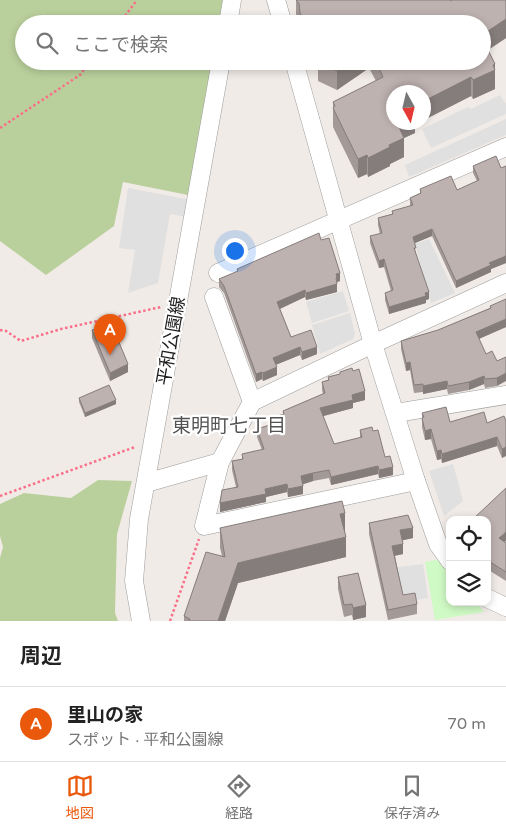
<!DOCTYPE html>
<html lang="ja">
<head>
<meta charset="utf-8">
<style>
	body { margin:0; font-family:"Varela Round","Noto Sans JP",sans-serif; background:#f6f6f6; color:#222 }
	.controls { position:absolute; right:15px; bottom:15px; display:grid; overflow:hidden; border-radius:10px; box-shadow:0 2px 8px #0003 }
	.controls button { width:45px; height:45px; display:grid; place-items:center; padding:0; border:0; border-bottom:1px solid #e0e0e0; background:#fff; color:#222; font:25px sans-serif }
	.compass { position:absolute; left:386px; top:85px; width:45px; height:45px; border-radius:50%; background:#fff; box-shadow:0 2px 8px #0003; rotate:172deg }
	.you { position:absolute; left:234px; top:250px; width:18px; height:18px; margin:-12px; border:4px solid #fff; border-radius:50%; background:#1a73e8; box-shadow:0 0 0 8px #1a73e833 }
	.badge { display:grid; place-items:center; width:32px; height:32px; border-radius:50%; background:#ea580c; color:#fff; font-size:16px; font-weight:700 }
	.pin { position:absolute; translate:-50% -41px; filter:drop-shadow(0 1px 2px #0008) }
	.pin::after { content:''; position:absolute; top:26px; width:18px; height:15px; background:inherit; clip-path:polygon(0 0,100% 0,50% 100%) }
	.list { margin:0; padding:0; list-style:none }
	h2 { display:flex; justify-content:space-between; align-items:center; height:65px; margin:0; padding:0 20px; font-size:21px }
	h2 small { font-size:16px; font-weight:400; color:#767676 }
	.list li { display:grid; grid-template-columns:32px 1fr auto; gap:15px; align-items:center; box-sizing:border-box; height:75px; padding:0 20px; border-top:1px solid #e0e0e0 }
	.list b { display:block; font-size:19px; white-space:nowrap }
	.list p { margin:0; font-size:16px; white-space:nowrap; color:#767676 }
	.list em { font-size:16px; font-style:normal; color:#767676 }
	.icon { flex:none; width:28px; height:28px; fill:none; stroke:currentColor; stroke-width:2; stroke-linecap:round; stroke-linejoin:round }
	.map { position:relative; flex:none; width:506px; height:621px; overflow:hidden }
	.search { position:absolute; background:#fff; box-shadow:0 2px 8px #0003; left:15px; right:15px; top:15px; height:55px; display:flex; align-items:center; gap:12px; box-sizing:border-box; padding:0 18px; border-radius:28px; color:#767676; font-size:19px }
	.sheet { height:140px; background:#fff }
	nav { display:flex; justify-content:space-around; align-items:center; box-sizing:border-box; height:70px; border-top:1px solid #e0e0e0; background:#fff; font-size:14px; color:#767676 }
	nav a { display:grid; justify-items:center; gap:2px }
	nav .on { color:#ea580c }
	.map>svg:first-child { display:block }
	.forest { fill:#bad09c }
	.park { fill:#d0fac5 }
	.parking { fill:#e0e0e0 }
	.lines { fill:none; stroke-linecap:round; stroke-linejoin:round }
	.minor-casing { stroke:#9d9d9d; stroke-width:19 }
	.path { stroke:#fa6f88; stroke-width:2.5; stroke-dasharray:2.5 2.5; stroke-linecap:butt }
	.minor { stroke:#fff; stroke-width:18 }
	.wall { fill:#a39997 }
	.shaded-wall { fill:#857d7b }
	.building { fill:#beb2b0; stroke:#857d7b }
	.labels { text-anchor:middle; stroke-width:4.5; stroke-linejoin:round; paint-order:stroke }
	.street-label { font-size:18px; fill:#202020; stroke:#fff }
	.neighbourhood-label { font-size:19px; fill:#535353; stroke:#fff }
</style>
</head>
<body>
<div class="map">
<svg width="506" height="621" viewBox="0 0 506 621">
	<rect width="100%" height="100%" fill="#f1ebe7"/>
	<g class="forest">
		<path d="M0,0H232L228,24H24V61H221L193,196L123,182L114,226L46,275L0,241Z"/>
		<path d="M98,480L132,481L117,534L115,613L118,621H0V558L3,547L0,536V504L24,493L71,498Z"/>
	</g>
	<path class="park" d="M440,559L450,571V602H476L484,612L435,620L425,562Z"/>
	<g class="parking">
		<path d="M500,95L506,104V114L431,148L422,129L468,107L471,109Z"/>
		<path d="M506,119V135L409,177L405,165Z"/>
		<path d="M128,188L196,201L193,218L170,214L158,283L128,293L135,250L119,248Z"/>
		<path d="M429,239L455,293L431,303L415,244Z"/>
		<path d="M343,291L349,311L312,323L306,302Z"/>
		<path d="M350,313L355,334L353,339L320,354L312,325Z"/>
		<path d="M453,464L463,501L444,516L429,471Z"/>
		<path d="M423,564L428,598L403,602L398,567Z"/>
	</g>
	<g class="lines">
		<g class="minor-casing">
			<g id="minor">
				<path d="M276,0L283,24"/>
				<path d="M228,24L232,0"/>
				<path d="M294,61L373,344L416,481L438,544L450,561"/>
				<path d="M218,273L506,147"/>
				<path d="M214,297L252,402"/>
				<path d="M396,413L506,395"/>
				<path d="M416,481L204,526L220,462L252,402L373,344L506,283"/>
				<path d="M146,483L220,462"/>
				<path d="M487,598L506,607"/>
				<path d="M141,621L134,581L139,519L221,61"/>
			</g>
		</g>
		<g class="path">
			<path d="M119,24L137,0"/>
			<path d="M0,128L80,75L90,61"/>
			<path d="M0,330L6,331L21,341L61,329L161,307"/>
			<path d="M0,496L135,447"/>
			<path d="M170,621L199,539"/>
		</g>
		<use href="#minor" class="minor"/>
	</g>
	<g class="wall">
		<path d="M296,0L451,1L506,0V38L488,50L495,64V89L473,99L471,96L424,120V92L394,122H418L415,124V133L404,138V157L390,164V166L368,177L367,174L358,178L333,127V102L376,81L369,68L337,90L318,81V70L313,61H482V24H299L296,19Z"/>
		<path d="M473,166L501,168L506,166V263L491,269V272L456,288L432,236L414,243L416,254L429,299L426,300V303L389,314L385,300V293L391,291L384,267L379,268L370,243V236L380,234L378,225V218L392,214V211L410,206V198L420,193V189L457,190L477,181L473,173Z"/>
		<path d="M321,240L340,281L337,282V292L306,300L305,297L280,309L291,337L317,354L302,360L300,355L275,365L277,375L263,381L262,379L256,382L224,293L219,287V279L237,272V269Z"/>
		<path d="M490,306L506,327L479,339L486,354L497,361L506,357L497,386L485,388L484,384L469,390L448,394L447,389L423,394V392L414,393L410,370L406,371L401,349V341L438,330L490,308Z"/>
		<path d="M92,330L128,372L110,381L92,338Z"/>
		<path d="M340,372L365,400L353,403V408L323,416L334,444L360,438V430L373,431L385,457L393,475L379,478L378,474L331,485L329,478L313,481L303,484V494L288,497L287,492L266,497V502L220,512L236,487L232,470V461L242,459V454L262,450L257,437V429L274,424V417L283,414V411L323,394L322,390V382L328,380V377L340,374Z"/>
		<path d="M79,398L116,404L85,417L79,402Z"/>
		<path d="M422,413L450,422L487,423L504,416L502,458L497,446L442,463L441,459L437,460L431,439L425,440L422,427Z"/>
		<path d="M487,520L506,543V581L487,569Z"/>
		<path d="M369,523L413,538L402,540L403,554L395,556L403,595L417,604V614L388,620L369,534Z"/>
		<path d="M220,528L345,533L346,557L238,583L225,621H184V616L222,556L220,548Z"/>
		<path d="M338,577L366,617L353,620L352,615L344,617L338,589Z"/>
	</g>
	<g class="shaded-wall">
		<path d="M506,19V38L482,54V35Z"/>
		<path d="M352,61H369V68L337,90V71Z"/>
		<path d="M495,64V89L473,99V80Z"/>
		<path d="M471,77V96L424,120V101Z"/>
		<path d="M398,122H418L415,124V133L404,138V157L390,164V166L368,177V158L389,145L397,123Z"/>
		<path d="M367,155V174L358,178V159Z"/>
		<path d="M432,229V236L413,244V237Z"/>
		<path d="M506,256V263L491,269V272L456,288V281L489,263Z"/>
		<path d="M384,259V267L379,268V261Z"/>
		<path d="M340,273V281L337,282L336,274Z"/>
		<path d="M337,284V292L306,300V293Z"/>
		<path d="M305,290V297L277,310V302Z"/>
		<path d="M429,292V299L426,300V303L389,314V307Z"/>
		<path d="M506,319V327L476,340V332Z"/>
		<path d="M300,347V355L273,366V358Z"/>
		<path d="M317,347V354L302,360V352Z"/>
		<path d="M410,362V370L406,371V363Z"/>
		<path d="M128,364V372L110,381V373Z"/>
		<path d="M277,367V375L263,381V373Z"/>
		<path d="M262,372V379L256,382V374Z"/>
		<path d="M506,373V381L497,386V378Z"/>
		<path d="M484,376V384L469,390V382Z"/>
		<path d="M447,381V389L423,394V386Z"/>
		<path d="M365,391V400L353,403V408L320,417V408L352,395Z"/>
		<path d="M116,400V404L85,417V413Z"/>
		<path d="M431,429V439L425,440V431Z"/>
		<path d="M497,437V446L442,463V454Z"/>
		<path d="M506,447V456L502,458V449Z"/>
		<path d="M441,450V459L437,460V451Z"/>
		<path d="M378,466V474L331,485V477Z"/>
		<path d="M393,467V475L379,478V470Z"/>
		<path d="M313,473V481L301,485V476Z"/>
		<path d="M287,484V492L266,497V502L220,512V503L265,489Z"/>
		<path d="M303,486V494L288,497V489Z"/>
		<path d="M345,513V533L340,534V514Z"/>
		<path d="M413,528V538L400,541V530Z"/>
		<path d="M506,532V541L499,547V538Z"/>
		<path d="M346,537V557L238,583L225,621H218L238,563Z"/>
		<path d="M403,544V554L392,556V546Z"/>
		<path d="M366,605V617L353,620V608Z"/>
	</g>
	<g class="building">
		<path d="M296,0H450L451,1L453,0H506V19L482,35V24H307L300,13L299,3Z"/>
		<path d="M482,38L495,64L493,65L495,70L473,80L471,77L424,101V92H394V122H398L397,123L404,138L389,145L390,147L368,158L367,155L358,159L333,108L335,106L333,102L383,77L376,61H482Z"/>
		<path d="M319,61H352L337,71L318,62Z"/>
		<path d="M496,156L501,168L506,166V256L489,263L491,265L456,281L432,229L413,237L416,248H414L429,292L425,293L426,296L389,307L385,293L393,290L384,259L379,261L370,236L382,233L378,218L393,214L392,211L413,205L410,198L421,193L420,189L451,176L457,190L479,180L473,166Z"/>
		<path d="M319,233L321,240L329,238L340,273L336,274L337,277L336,278L337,284L306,293L305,290L277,302L291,337L311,330L317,347L302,352L300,347L273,358L277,367L263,373L262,372L256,374L224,286L219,279L238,271L237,269Z"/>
		<path d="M506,299V319L476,332L486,354L492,351L497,361L506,357V373L497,378L485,379L484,376L469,382L448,386L447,381L423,386V384L414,385L410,362L406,363L401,341L438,330L491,308L490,306Z"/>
		<path d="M111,323L128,364L110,373L92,330Z"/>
		<path d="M352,368L353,371L359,369L365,391L352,395L353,400L320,408L334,444L362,437L360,430L372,427L373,431L378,430L385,457L390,456L393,467L379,470L378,466L331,477L329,470L313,473L301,476L303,486L288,489L287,484L265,489L266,494L220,503L222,490L238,487L232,461L243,459L242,454L264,449L257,429L276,423L274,417L284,414L283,411L325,393L322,382L329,380L328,377L340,374V372Z"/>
		<path d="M109,385L116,400L85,413L79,398Z"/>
		<path d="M446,407L450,422L484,412L487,423L504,416L506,421V447L502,449L497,437L442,454L441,450L437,451L431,429L425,431L422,418L424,417L422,413Z"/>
		<path d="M506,488V532L499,538L506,543V572L487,560L488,557L487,555V520H472Z"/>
		<path d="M342,501L345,513L340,514L346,537L238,563L218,621H189L190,619L184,616L206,552L225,557L220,528Z"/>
		<path d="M408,515L413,528L400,530L403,544L392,546L403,595L415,593L417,604L388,610L369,523Z"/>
		<path d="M358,573L366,605L353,608L352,604L344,605L338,577Z"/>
	</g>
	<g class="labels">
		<g class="street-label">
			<text transform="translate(171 341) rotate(-80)" y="6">平和公園線</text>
		</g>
		<g class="neighbourhood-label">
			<text x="229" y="432">東明町七丁目</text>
		</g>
	</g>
</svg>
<div class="controls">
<button><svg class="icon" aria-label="locate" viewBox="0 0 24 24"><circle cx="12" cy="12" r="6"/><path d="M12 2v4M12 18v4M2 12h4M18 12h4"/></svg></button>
<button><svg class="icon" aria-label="layers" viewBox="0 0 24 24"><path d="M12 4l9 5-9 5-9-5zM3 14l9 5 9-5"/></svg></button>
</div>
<svg class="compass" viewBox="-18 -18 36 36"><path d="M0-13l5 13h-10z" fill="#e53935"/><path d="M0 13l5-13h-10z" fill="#767676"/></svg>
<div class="you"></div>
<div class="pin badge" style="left:110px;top:355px">A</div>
<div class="search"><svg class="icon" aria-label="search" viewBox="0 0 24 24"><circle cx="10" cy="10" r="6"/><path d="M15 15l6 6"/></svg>ここで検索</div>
</div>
<section class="sheet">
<h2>周辺<small></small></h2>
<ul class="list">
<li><span class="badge">A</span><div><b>里山の家</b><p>スポット · 平和公園線</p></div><em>70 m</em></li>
</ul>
</section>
<nav>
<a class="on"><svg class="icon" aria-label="map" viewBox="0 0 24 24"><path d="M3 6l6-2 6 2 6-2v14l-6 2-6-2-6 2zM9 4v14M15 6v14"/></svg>地図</a>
<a><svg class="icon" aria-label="directions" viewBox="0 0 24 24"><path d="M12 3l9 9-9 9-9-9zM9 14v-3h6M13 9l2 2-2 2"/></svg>経路</a>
<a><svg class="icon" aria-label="saved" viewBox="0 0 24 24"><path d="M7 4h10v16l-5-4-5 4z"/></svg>保存済み</a>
</nav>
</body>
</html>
